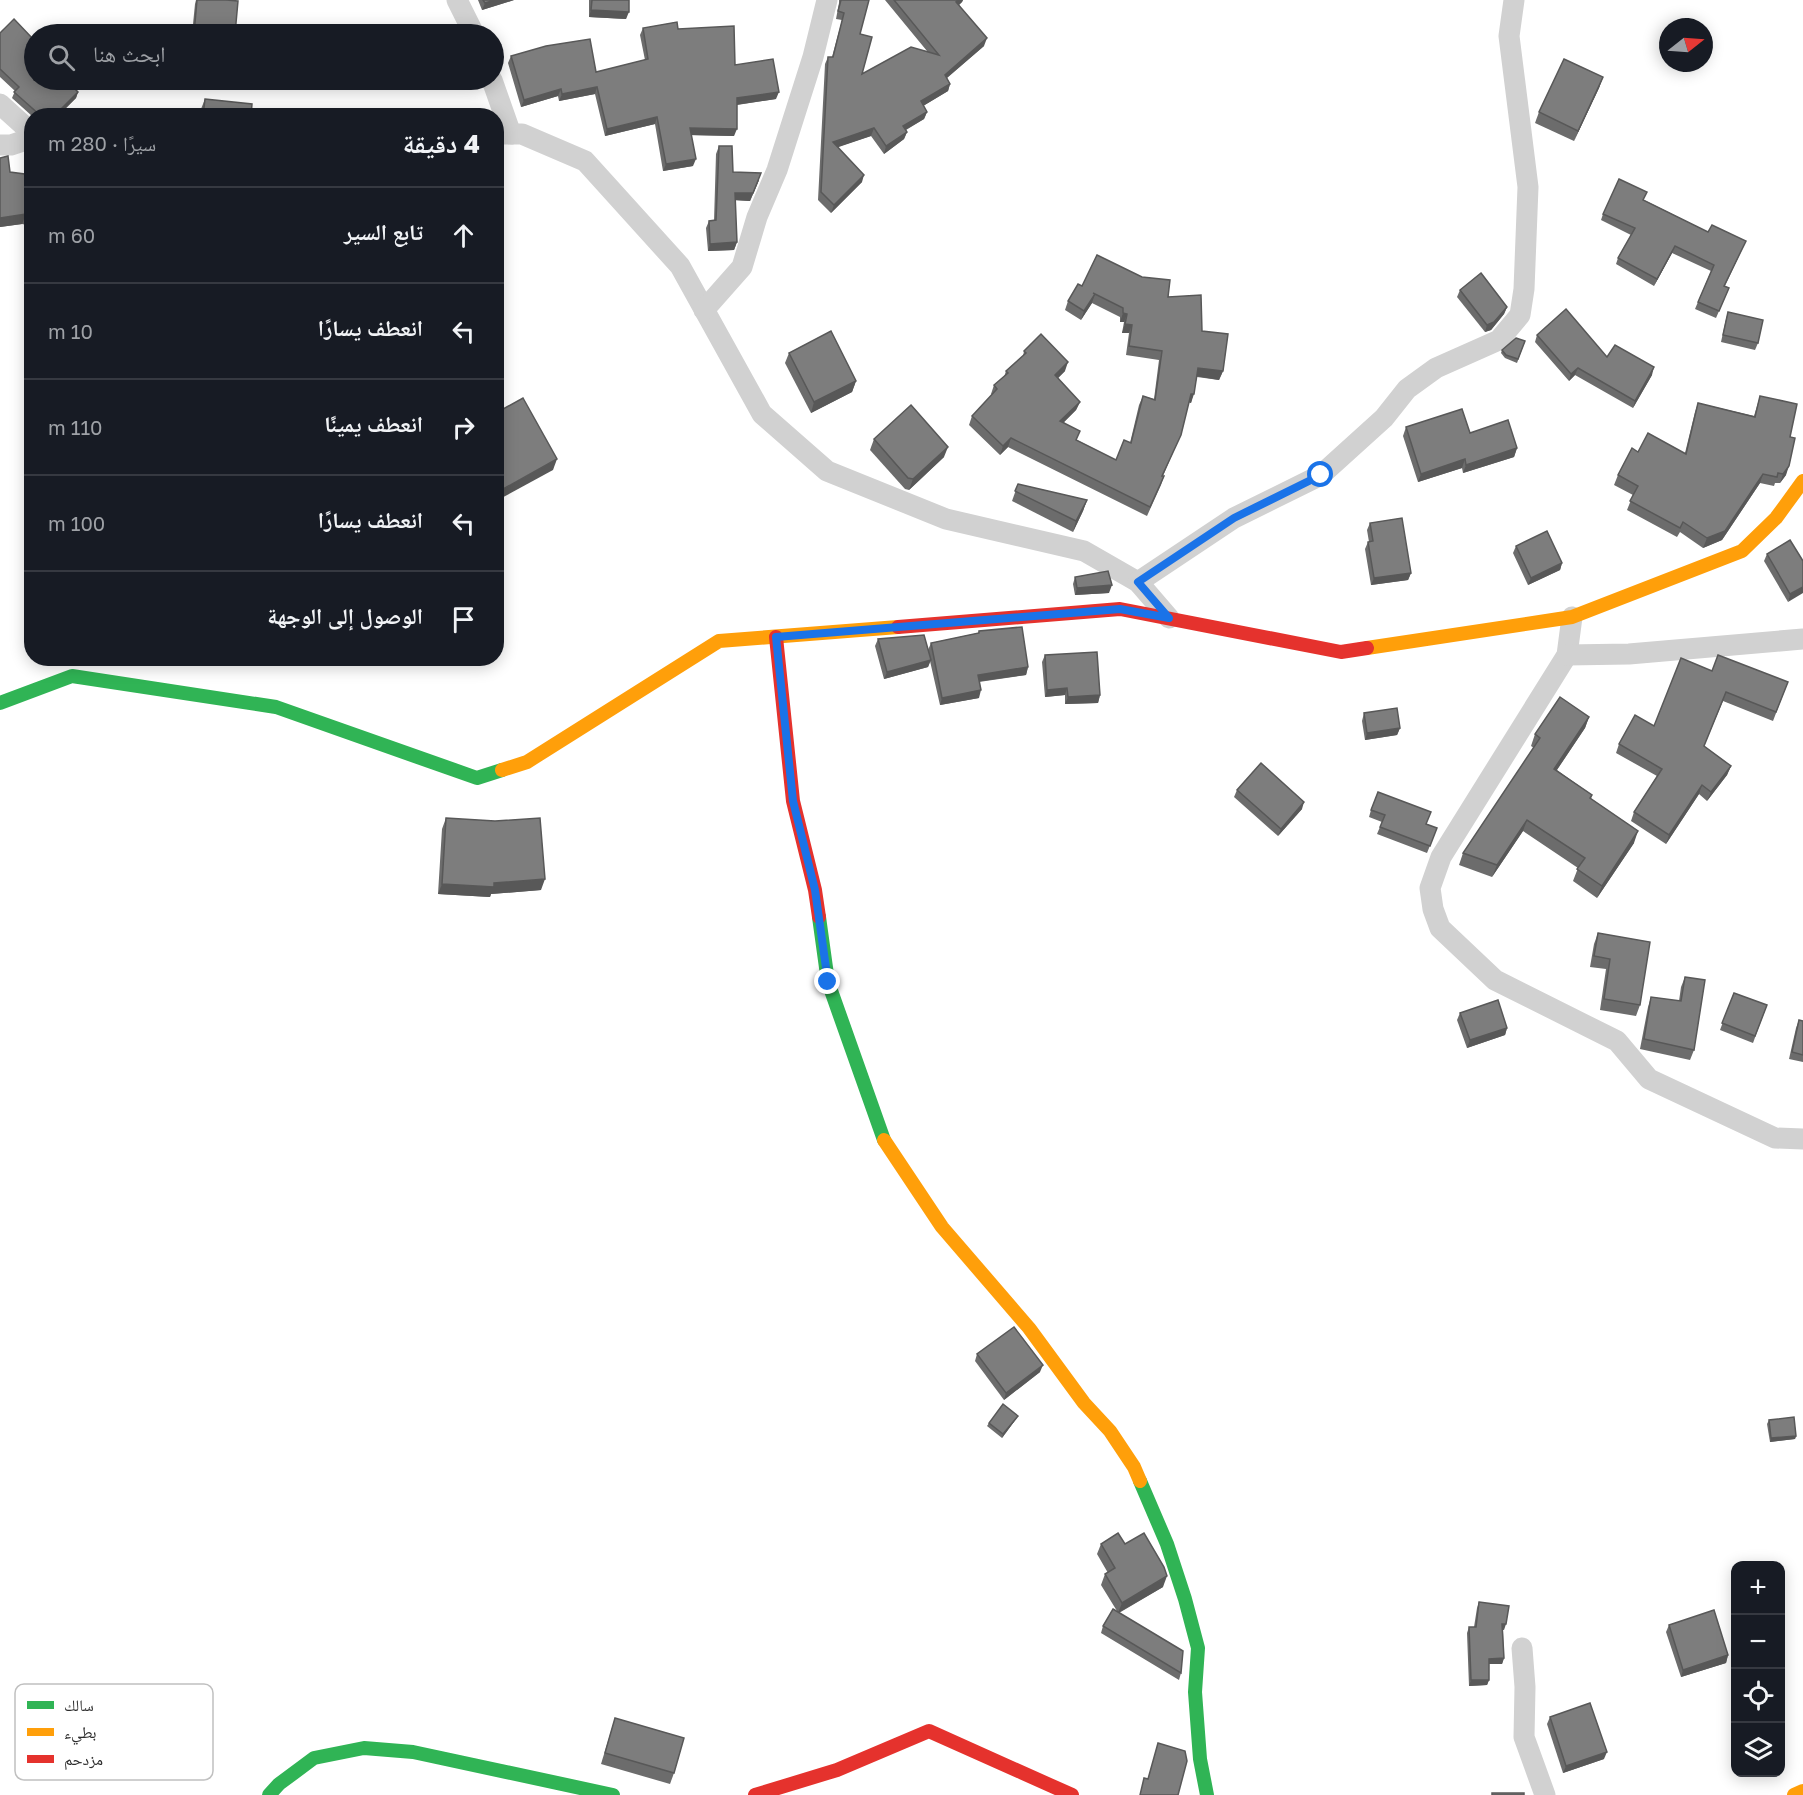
<!DOCTYPE html>
<html lang="ar">
<head>
<meta charset="utf-8">
<style>
	body { margin:0; font-family:"Golos Text","Noto Naskh Arabic",sans-serif; background:#242831; color:#f1f3f6; direction:rtl }
	.controls { position:absolute; right:18px; bottom:18px; display:grid; overflow:hidden; border-radius:12px; box-shadow:0 3px 15px #0003 }
	.controls button { width:54px; height:54px; display:grid; place-items:center; padding:0; border:0; border-bottom:2px solid #363941; background:#171b24; color:#f1f3f6; font:30px sans-serif }
	.compass { position:absolute; left:1659px; top:18px; width:54px; height:54px; border-radius:50%; background:#171b24; box-shadow:0 3px 15px #0003; rotate:73deg }
	.stop { position:absolute; width:18px; height:18px; margin:-14px; border:4px solid #1a73e8; border-radius:50%; background:#fff }
	.stop.end { background:#1a73e8; border-color:#fff; box-shadow:0 2px 6px #0008 }
	.list { margin:0; padding:0; list-style:none }
	h2 { display:flex; justify-content:space-between; align-items:center; height:78px; margin:0; padding:0 24px; font-size:26px }
	h2 small { font-size:20px; font-weight:400; color:#9ea1a6 }
	.list li { display:grid; grid-template-columns:39px 1fr auto; gap:18px; align-items:center; box-sizing:border-box; height:96px; padding:0 24px; border-top:2px solid #363941 }
	.list b { display:block; font-size:22px; white-space:nowrap }
	.list em { font-size:20px; font-style:normal; color:#9ea1a6 }
	.icon { flex:none; width:33px; height:33px; fill:none; stroke:currentColor; stroke-width:2; stroke-linecap:round; stroke-linejoin:round }
	.map { position:relative; flex:none; width:1803px; height:1795px; overflow:hidden; direction:ltr }
	.search { position:absolute; background:#171b24; box-shadow:0 3px 15px #0003; left:24px; top:24px; width:480px; height:66px; display:flex; align-items:center; gap:15px; box-sizing:border-box; padding:0 21px; border-radius:33px; color:#9ea1a6; font-size:22px }
	.panel { position:absolute; background:#171b24; box-shadow:0 3px 15px #0003; left:24px; top:108px; width:480px; height:558px; border-radius:24px; direction:rtl }
	.map>svg:first-child { display:block }
	.lines { fill:none; stroke-linecap:round; stroke-linejoin:round }
	.street { stroke:#d1d1d1; stroke-width:21 }
	.fast { stroke:#30b455; stroke-width:14 }
	.slow { stroke:#ff9f0a; stroke-width:14 }
	.jam { stroke:#e5322d; stroke-width:14 }
	.wall { fill:#6c6c6c }
	.shaded-wall { fill:#585858 }
	.building { fill:#7d7d7d; stroke:#585858; stroke-width:1.5 }
	.route { stroke:#1a73e8; stroke-width:8 }
	.key { fill:#fff; stroke:#c0c0c0; stroke-width:1.5 }
	.key-label { font-size:16px; fill:#2c2c2c }
</style>
</head>
<body>
<div class="map">
<svg width="1803" height="1795" viewBox="0 0 1803 1795">
	<rect width="100%" height="100%" fill="#fff"/>
	<g class="lines">
		<g class="street">
			<path d="M457,0L474,34"/>
			<path d="M492,80L511,134"/>
			<path d="M0,104L32,133"/>
			<path d="M496,134H522L585,161L680,266L762,414L827,471L946,519L1084,551L1138,582L1169,618"/>
			<path d="M0,145H11L32,138"/>
			<path d="M704,310L742,267L757,217L777,170L813,57L827,0"/>
			<path d="M1138,582L1234,518L1321,475L1384,418L1407,389L1436,368L1499,340L1520,315L1524,289L1528,187L1509,36L1514,0"/>
			<path d="M1572,617L1567,655L1441,857L1430,888L1433,909L1440,928L1495,980L1617,1041L1649,1079L1775,1138L1803,1139"/>
			<path d="M1567,655L1629,654L1803,639"/>
			<path d="M1522,1648L1525,1687L1524,1737L1545,1795"/>
		</g>
		<g class="fast">
			<path d="M0,703L72,676L276,707L477,778L502,770"/>
			<path d="M819,917L828,982L884,1140"/>
			<path d="M1140,1481L1167,1544L1185,1599L1198,1648L1195,1692L1200,1759L1207,1795"/>
			<path d="M269,1795L279,1784L314,1758L364,1748L413,1752L613,1795"/>
		</g>
		<g class="slow">
			<path d="M1367,648L1572,617L1742,551L1776,518L1803,481"/>
			<path d="M502,770L527,762L719,641L898,627"/>
			<path d="M884,1140L942,1227L1029,1328L1084,1403L1110,1431L1134,1467L1140,1481"/>
			<path d="M1794,1795L1803,1791"/>
		</g>
		<g class="jam">
			<path d="M898,627L1120,609L1341,652L1367,648"/>
			<path d="M776,637L793,801L815,890L819,917"/>
			<path d="M755,1795L837,1770L929,1731L1072,1795"/>
		</g>
	</g>
	<g class="wall">
		<path d="M196,0H226L235,34H192L195,4Z"/>
		<path d="M478,0H514L482,10Z"/>
		<path d="M589,0H629L626,19L589,17Z"/>
		<path d="M839,0H869L860,34L862,74L927,51L885,0H963L962,2L959,5L984,46L947,78L950,84L948,91L923,106L927,112L924,119L906,130L907,132L904,139L884,154L871,136L837,147L862,182L831,213L818,200L825,64L828,57H832L842,20L836,19L839,3Z"/>
		<path d="M643,28L678,29L735,65L776,99L737,105L734,136L691,135L693,166L663,171L655,124L605,136L595,94L559,101L558,96L521,107L508,63L511,56L596,72L645,60L640,35Z"/>
		<path d="M0,33L34,80L78,92L76,98L58,116H32L12,98L15,91L0,77Z"/>
		<path d="M1603,77L1599,88L1574,141L1535,123L1539,112Z"/>
		<path d="M205,99L251,116H200L201,109Z"/>
		<path d="M719,146L733,172L759,180L750,201L735,200L737,242L734,250L708,251L706,228L709,221H714L716,154Z"/>
		<path d="M0,158L10,172L32,175V226L22,224L0,227Z"/>
		<path d="M1644,200L1708,232L1746,241L1725,286L1729,288L1716,318L1695,309L1711,271L1672,253L1654,286L1616,264L1618,258L1631,235L1601,220L1603,214Z"/>
		<path d="M1082,286L1168,297L1202,331L1223,371L1219,380L1197,377L1191,403L1189,402L1177,443L1163,476H1164L1161,485L1147,516L1008,447L1000,455L969,425L972,416L992,395L991,394L994,385L1004,377L1006,371L1023,356L1024,351L1065,371L1058,378L1080,402L1076,410L1064,422L1077,440L1116,460L1130,443L1139,405L1143,396L1154,399L1159,360L1126,355L1129,333H1122L1124,322H1120V317L1092,303L1081,320L1065,310L1068,301Z"/>
		<path d="M1460,290L1507,307L1504,314L1491,330L1485,332L1457,297Z"/>
		<path d="M1728,312L1758,343L1755,350L1721,342L1726,319Z"/>
		<path d="M1537,335L1607,357L1652,375L1633,408L1575,375L1569,381L1535,342Z"/>
		<path d="M1525,341L1517,363L1505,358L1501,353L1502,350Z"/>
		<path d="M789,353L856,381L852,392L811,413L785,363Z"/>
		<path d="M1760,396L1790,437L1786,475L1780,483H1775L1774,486L1760,483L1722,540L1703,548L1680,532L1677,537L1627,510L1633,495L1614,485L1618,475L1638,452L1685,453L1695,412L1698,403L1754,416Z"/>
		<path d="M1406,427L1470,433L1517,448L1514,457L1463,473L1462,468L1418,482L1403,436Z"/>
		<path d="M874,439L944,457L909,490L905,489L870,450Z"/>
		<path d="M1018,484L1087,500L1083,511L1073,532L1012,501Z"/>
		<path d="M1370,523L1411,573L1408,580L1371,585L1365,549L1368,542H1369L1367,530Z"/>
		<path d="M1516,546L1562,563L1560,570L1528,585L1513,553Z"/>
		<path d="M1767,554L1803,561L1788,602L1764,561Z"/>
		<path d="M1075,577L1109,593L1075,595L1073,584Z"/>
		<path d="M979,631L1028,667L1026,675L979,682V698L940,705L930,661L928,667L884,679L875,646L878,639L928,650L931,643L978,633Z"/>
		<path d="M1045,655L1100,695L1098,703L1065,704V695L1045,697L1042,662Z"/>
		<path d="M1712,671L1788,682L1773,721L1723,701L1704,746L1731,766L1727,775L1707,801L1699,794L1666,844L1631,821L1634,812L1657,776L1616,753L1619,744L1654,726Z"/>
		<path d="M1364,713L1400,728L1397,735L1365,740L1362,721Z"/>
		<path d="M1589,717L1585,728L1557,770L1592,795L1591,799L1634,843L1597,898L1573,881L1578,868L1523,831L1492,877L1459,865L1463,853L1534,748L1531,746L1535,734Z"/>
		<path d="M1237,790L1302,809L1278,836L1234,797Z"/>
		<path d="M1371,810L1426,824L1437,828L1427,853L1377,834L1382,822L1369,817Z"/>
		<path d="M446,818L541,890L491,894L490,897L438,894L442,829Z"/>
		<path d="M1598,933L1640,1005L1636,1016L1600,1010L1606,969L1590,967L1594,944Z"/>
		<path d="M1685,977L1694,1050L1690,1060L1640,1049L1648,1007L1651,997L1679,1001L1681,987Z"/>
		<path d="M1734,993L1767,1005L1753,1043L1720,1030Z"/>
		<path d="M1460,1013L1507,1028L1505,1035L1467,1048L1457,1020Z"/>
		<path d="M1799,1020L1803,1021V1062L1789,1059L1796,1028Z"/>
		<path d="M977,1354L1040,1372L1004,1400L975,1361Z"/>
		<path d="M1016,1419L1002,1438L987,1426L989,1423Z"/>
		<path d="M1769,1420L1796,1436L1795,1439L1770,1442L1767,1424Z"/>
		<path d="M1101,1544H1125L1163,1587L1119,1613L1181,1673L1179,1680L1101,1633L1103,1626L1117,1611L1101,1585L1105,1574L1108,1573L1097,1554Z"/>
		<path d="M1479,1602L1504,1630H1503L1504,1658L1502,1664H1489V1680L1487,1685L1469,1686L1467,1633L1469,1627H1474L1477,1608Z"/>
		<path d="M1669,1625L1728,1655L1726,1663L1681,1677L1666,1632Z"/>
		<path d="M1550,1717L1604,1759L1563,1773L1547,1724Z"/>
		<path d="M615,1718L674,1773L670,1784L601,1764Z"/>
	</g>
	<g class="shaded-wall">
		<path d="M495,0H514L482,10L485,3Z"/>
		<path d="M959,0H963L962,2L953,10L956,2Z"/>
		<path d="M591,10L629,12L626,19L589,17Z"/>
		<path d="M987,38L984,46L942,82L945,75Z"/>
		<path d="M1603,77L1599,88L1574,141L1578,131Z"/>
		<path d="M950,84L948,91L918,109L921,101Z"/>
		<path d="M597,87L595,94L559,101L562,94Z"/>
		<path d="M561,89L558,96L521,107L524,100Z"/>
		<path d="M78,92L76,98L58,116H54Z"/>
		<path d="M779,92L776,99L735,105L737,98Z"/>
		<path d="M927,112L924,119L900,133L903,126Z"/>
		<path d="M657,117L655,124L605,136L607,129Z"/>
		<path d="M690,128L737,129L734,136L687,135Z"/>
		<path d="M874,128L871,136L830,150L833,142Z"/>
		<path d="M907,132L904,139L884,154L886,146Z"/>
		<path d="M696,159L693,166L663,171L666,164Z"/>
		<path d="M864,175L862,182L831,213L834,205Z"/>
		<path d="M759,180L750,201L732,200L735,193Z"/>
		<path d="M26,214L22,224L0,227V218Z"/>
		<path d="M737,242L734,250L708,251L710,244Z"/>
		<path d="M1675,246L1672,253L1654,286L1657,279Z"/>
		<path d="M1095,294L1092,303L1081,320L1084,311Z"/>
		<path d="M1507,307L1504,314L1491,330L1485,332L1487,325Z"/>
		<path d="M1123,313L1127,314L1124,322H1120Z"/>
		<path d="M1125,324L1132,325L1129,333H1122Z"/>
		<path d="M1068,362L1065,371L1052,384L1055,375Z"/>
		<path d="M1654,367L1652,375L1633,408L1635,401Z"/>
		<path d="M1198,368L1223,371L1219,380L1195,376Z"/>
		<path d="M1578,368L1575,375L1569,381L1571,374Z"/>
		<path d="M856,381L852,392L811,413L814,402Z"/>
		<path d="M1191,394H1194L1191,403L1188,402Z"/>
		<path d="M1080,402L1076,410L1057,429L1060,421Z"/>
		<path d="M1011,438L1008,447L1000,455L1003,446Z"/>
		<path d="M948,447L944,457L909,490L913,479Z"/>
		<path d="M1517,448L1514,457L1463,473L1466,465Z"/>
		<path d="M557,459L553,470L496,501V493Z"/>
		<path d="M1465,459L1462,468L1418,482L1421,474Z"/>
		<path d="M1789,466L1786,475L1780,483L1783,474Z"/>
		<path d="M1763,474L1760,483L1722,540L1703,548L1707,538Z"/>
		<path d="M1087,500L1083,511L1073,532L1076,521Z"/>
		<path d="M1562,563L1560,570L1528,585L1531,578Z"/>
		<path d="M1411,573L1408,580L1371,585L1374,578Z"/>
		<path d="M1112,585L1109,593L1075,595L1077,588Z"/>
		<path d="M1803,587V593L1788,602L1790,594Z"/>
		<path d="M931,660L928,667L884,679L887,672Z"/>
		<path d="M1028,667L1026,675L975,682L978,675Z"/>
		<path d="M1067,688L1065,695L1045,697L1047,690Z"/>
		<path d="M981,690L979,698L940,705L942,698Z"/>
		<path d="M1100,695L1098,703L1065,704L1068,697Z"/>
		<path d="M1589,717L1585,728L1550,780L1554,769Z"/>
		<path d="M1400,728L1397,735L1365,740L1367,733Z"/>
		<path d="M1731,766L1727,775L1707,801L1711,792Z"/>
		<path d="M1702,785L1699,794L1666,844L1669,835Z"/>
		<path d="M1304,802L1302,809L1278,836L1281,829Z"/>
		<path d="M1527,820L1523,831L1492,877L1497,865Z"/>
		<path d="M1638,831L1634,843L1597,898L1602,886Z"/>
		<path d="M545,879L541,890L491,894L490,897L438,894L442,884L494,883Z"/>
		<path d="M1507,1028L1505,1035L1467,1048L1470,1040Z"/>
		<path d="M1043,1365L1040,1372L1004,1400L1006,1393Z"/>
		<path d="M1018,1416L1016,1419L1002,1438L1003,1434Z"/>
		<path d="M1796,1436L1795,1439L1770,1442L1771,1438Z"/>
		<path d="M1167,1576L1163,1587L1118,1613L1122,1603Z"/>
		<path d="M1502,1624H1506L1504,1630L1500,1629Z"/>
		<path d="M1728,1655L1726,1663L1681,1677L1683,1670Z"/>
		<path d="M1504,1658L1502,1664H1487L1489,1659Z"/>
		<path d="M1471,1680H1489L1487,1685L1469,1686Z"/>
		<path d="M1607,1752L1604,1759L1563,1773L1566,1766Z"/>
	</g>
	<g class="building">
		<path d="M197,0H226L238,1L235,34H194Z"/>
		<path d="M483,0H495L485,3Z"/>
		<path d="M592,0H629V12L591,10Z"/>
		<path d="M841,0H869L860,34L872,37L862,74L911,47L939,55L894,0H959L956,2L987,38L945,75L950,84L921,101L927,112L903,126L907,132L886,146L874,128L833,142L864,175L834,205L821,192L828,57H833L844,13L838,11Z"/>
		<path d="M14,19L34,40V80H66L78,92L54,116H41L14,92L19,87L0,69V33Z"/>
		<path d="M677,22L678,29L734,26L735,65L773,59L779,92L737,98V129L690,128L696,159L666,164L657,117L607,129L597,87L562,94L561,89L524,100L511,56L546,46L590,39L596,72L648,59L643,28Z"/>
		<path d="M1564,59L1603,77L1578,131L1539,112Z"/>
		<path d="M205,99L252,104L251,116H203Z"/>
		<path d="M719,146H732L733,172L761,173L753,193H735L737,242L710,244L709,221L716,220Z"/>
		<path d="M8,156L10,172L32,175V215L26,214L0,218V158Z"/>
		<path d="M1619,179L1647,192L1643,200L1708,232L1712,225L1746,241L1724,286L1729,288L1719,311L1698,302L1714,265L1675,246L1657,279L1618,258L1635,228L1603,214Z"/>
		<path d="M1097,255L1142,277L1170,280L1168,297L1201,295L1202,331L1228,334L1223,371L1198,368L1194,394H1191L1181,435L1162,476H1164L1150,507L1011,438L1003,446L972,416L997,389L994,385L1008,373L1006,371L1026,353L1024,351L1041,334L1068,362L1055,375L1080,402L1060,421L1080,431L1076,440L1116,460L1124,440L1131,443L1143,396L1155,400L1162,351L1129,346L1132,325L1125,324L1127,314L1123,313V308L1093,293L1095,294L1084,311L1068,301L1078,284L1082,286Z"/>
		<path d="M1481,273L1507,307L1494,322L1487,325L1460,290Z"/>
		<path d="M1566,309L1607,357L1615,345L1654,367L1635,401L1578,368L1571,374L1537,335Z"/>
		<path d="M1728,312L1763,320L1758,343L1723,335Z"/>
		<path d="M831,331L856,381L814,402L789,353Z"/>
		<path d="M1516,338L1525,341L1518,359L1506,355L1502,350Z"/>
		<path d="M1760,396L1797,404L1790,437L1795,438L1789,466L1783,474L1778,473L1777,477L1763,474L1725,531L1707,538L1683,522L1680,528L1630,501L1638,486L1618,475L1632,448L1638,452L1648,433L1686,454L1698,403L1755,417Z"/>
		<path d="M523,398L557,459L496,493V413Z"/>
		<path d="M911,405L948,447L913,479L908,478L874,439Z"/>
		<path d="M1462,409L1470,433L1508,420L1517,448L1466,465L1465,459L1421,474L1406,427Z"/>
		<path d="M1018,484L1087,500L1076,521L1015,491Z"/>
		<path d="M1402,518L1411,573L1374,578L1368,542L1373,541L1370,523Z"/>
		<path d="M1547,531L1562,563L1531,578L1516,546Z"/>
		<path d="M1790,540L1803,561V587L1790,594L1767,554Z"/>
		<path d="M1108,571L1112,585L1077,588L1075,577Z"/>
		<path d="M1022,627L1028,667L978,675L981,690L942,698L931,643L979,633V631Z"/>
		<path d="M924,635L931,660L887,672L878,639Z"/>
		<path d="M1097,652L1100,695L1068,697L1067,688L1047,690L1045,655Z"/>
		<path d="M1718,655L1788,682L1776,712L1726,692L1704,746L1731,766L1711,792L1702,785L1669,835L1634,812L1662,769L1619,744L1635,715L1654,726L1681,658L1712,671Z"/>
		<path d="M1560,697L1589,717L1554,769L1592,795L1590,798L1638,831L1602,886L1577,869L1585,858L1527,820L1497,865L1463,853L1540,738L1535,734Z"/>
		<path d="M1397,708L1400,728L1367,733L1364,713Z"/>
		<path d="M1261,763L1304,802L1281,829L1237,790Z"/>
		<path d="M1378,792L1431,812L1426,824L1437,828L1430,846L1380,827L1385,815L1371,810Z"/>
		<path d="M446,818L495,821L540,818L545,879L494,883V887L442,884Z"/>
		<path d="M1598,933L1650,942L1640,1005L1604,999L1610,959L1594,956Z"/>
		<path d="M1685,977L1705,980L1694,1050L1644,1039L1651,997L1681,1001Z"/>
		<path d="M1734,993L1767,1005L1755,1036L1722,1023Z"/>
		<path d="M1498,1000L1507,1028L1470,1040L1460,1013Z"/>
		<path d="M1799,1020L1803,1021V1055L1792,1052Z"/>
		<path d="M1014,1327L1043,1365L1006,1393L977,1354Z"/>
		<path d="M1003,1404L1018,1416L1003,1434L989,1423Z"/>
		<path d="M1794,1417L1796,1436L1771,1438L1769,1420Z"/>
		<path d="M1118,1533L1125,1544L1144,1533L1164,1567L1167,1576L1122,1603L1105,1574L1115,1568L1101,1544Z"/>
		<path d="M1479,1602L1509,1606L1506,1624H1502L1504,1658L1489,1659V1680H1471L1469,1627H1476Z"/>
		<path d="M1113,1609L1183,1651L1181,1673L1103,1626Z"/>
		<path d="M1714,1610L1728,1655L1683,1670L1669,1625Z"/>
		<path d="M1590,1703L1607,1752L1566,1766L1550,1717Z"/>
		<path d="M615,1718L684,1738L674,1773L605,1753Z"/>
		<path d="M1158,1743L1185,1751L1187,1761L1178,1795H1140L1144,1778L1148,1779Z"/>
		<rect x="1492" y="1793" width="32" height="2"/>
	</g>
	<g class="lines">
		<path class="route" d="M828,982L815,890L793,801L776,637L1120,609L1169,618L1138,582L1234,518L1321,475"/>
	</g>
	<rect x="15" y="1684" width="198" height="96" rx="9" class="key"/>
	<rect x="27" y="1701" width="27" height="8" fill="#30b455"/>
	<rect x="27" y="1728" width="27" height="8" fill="#ff9f0a"/>
	<rect x="27" y="1755" width="27" height="8" fill="#e5322d"/>
	<g class="key-label">
		<text x="64" y="1711">سالك</text>
		<text x="64" y="1738">بطيء</text>
		<text x="64" y="1765">مزدحم</text>
	</g>
</svg>
<div class="controls">
<button>+</button>
<button>−</button>
<button><svg class="icon" aria-label="locate" viewBox="0 0 24 24"><circle cx="12" cy="12" r="6"/><path d="M12 2v4M12 18v4M2 12h4M18 12h4"/></svg></button>
<button><svg class="icon" aria-label="layers" viewBox="0 0 24 24"><path d="M12 4l9 5-9 5-9-5zM3 14l9 5 9-5"/></svg></button>
</div>
<svg class="compass" viewBox="-18 -18 36 36"><path d="M0-13l5 13h-10z" fill="#e53935"/><path d="M0 13l5-13h-10z" fill="#9ea1a6"/></svg>
<div class="stop" style="left:1321px;top:475px"></div>
<div class="stop end" style="left:828px;top:982px"></div>
<div class="search"><svg class="icon" aria-label="search" viewBox="0 0 24 24"><circle cx="10" cy="10" r="6"/><path d="M15 15l6 6"/></svg>ابحث هنا</div>
<section class="panel">
<h2>4 دقيقة<small>سيرًا · 280 m</small></h2>
<ul class="list">
<li><svg class="icon" aria-label="ahead" viewBox="0 0 24 24"><path d="M12 20V5M6 11l6-6 6 6"/></svg><div><b>تابع السير</b></div><em>60 m</em></li>
<li><svg class="icon" aria-label="left" viewBox="0 0 24 24"><path d="M17 20v-9H6M10 6l-5 5 5 5"/></svg><div><b>انعطف يسارًا</b></div><em>10 m</em></li>
<li><svg class="icon" aria-label="right" viewBox="0 0 24 24"><path d="M7 20v-9h11M14 6l5 5-5 5"/></svg><div><b>انعطف يمينًا</b></div><em>110 m</em></li>
<li><svg class="icon" aria-label="left" viewBox="0 0 24 24"><path d="M17 20v-9H6M10 6l-5 5 5 5"/></svg><div><b>انعطف يسارًا</b></div><em>100 m</em></li>
<li><svg class="icon" aria-label="arrive" viewBox="0 0 24 24"><path d="M6 21V4h12l-3 4 3 4H6"/></svg><div><b>الوصول إلى الوجهة</b></div></li>
</ul>
</section>
</div>
</body>
</html>
